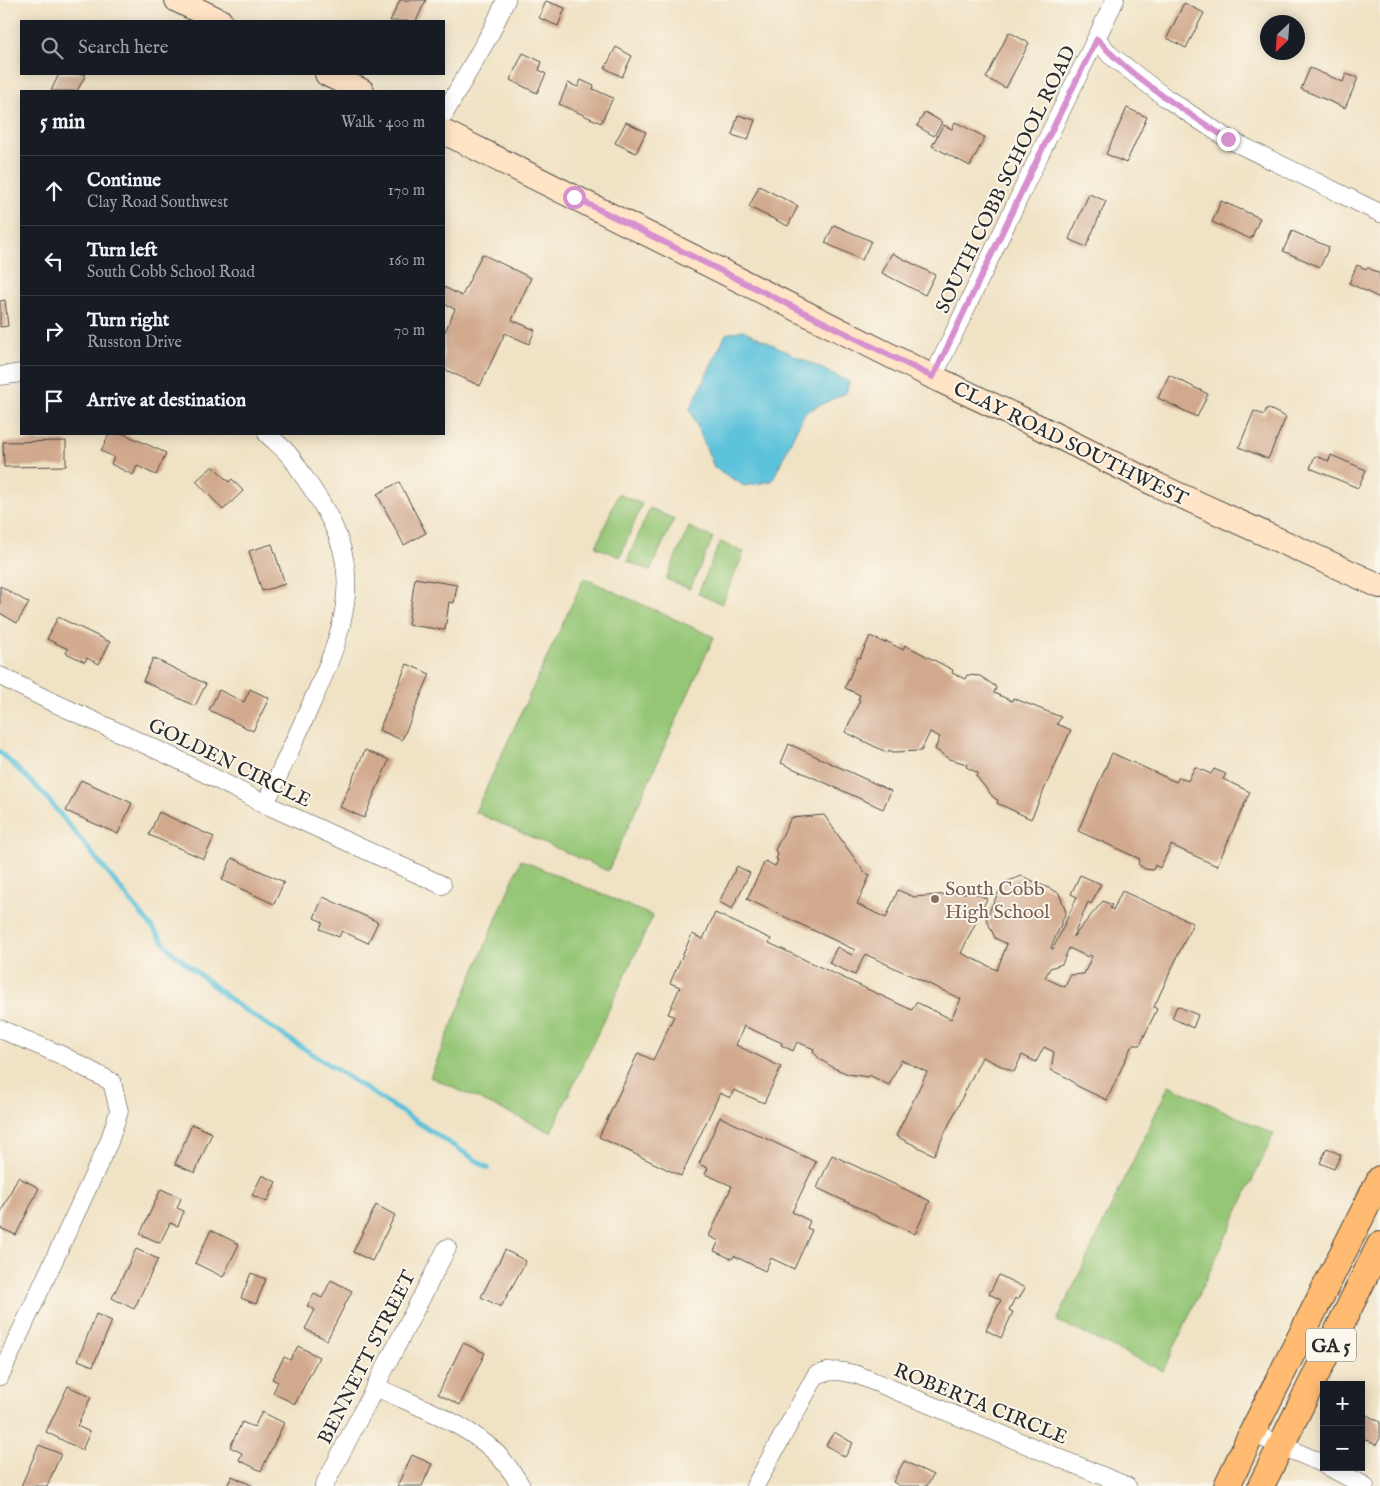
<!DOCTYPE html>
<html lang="en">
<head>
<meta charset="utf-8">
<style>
	body { margin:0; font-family:"IM FELL English",serif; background:#242831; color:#f1f3f6 }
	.controls { position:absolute; right:15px; bottom:15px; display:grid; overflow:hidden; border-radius:0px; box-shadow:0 2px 12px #0003 }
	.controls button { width:45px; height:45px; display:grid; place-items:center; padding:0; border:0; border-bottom:1px solid #363941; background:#171b24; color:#f1f3f6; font:25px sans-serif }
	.compass { position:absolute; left:1260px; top:15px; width:45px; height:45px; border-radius:50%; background:#171b24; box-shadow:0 2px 12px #0003; rotate:205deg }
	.stop { position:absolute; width:15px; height:15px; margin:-11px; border:4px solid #d690ce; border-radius:50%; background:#fff }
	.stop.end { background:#d690ce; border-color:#fff; box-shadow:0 1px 5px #0008 }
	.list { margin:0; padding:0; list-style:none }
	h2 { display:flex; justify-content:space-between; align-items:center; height:65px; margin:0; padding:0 20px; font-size:21px }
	h2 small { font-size:16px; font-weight:400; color:#9ea1a6 }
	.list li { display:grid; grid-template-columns:32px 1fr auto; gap:15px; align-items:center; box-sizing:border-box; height:70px; padding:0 20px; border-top:1px solid #363941 }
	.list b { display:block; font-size:19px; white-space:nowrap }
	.list p { margin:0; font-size:16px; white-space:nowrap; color:#9ea1a6 }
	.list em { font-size:16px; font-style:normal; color:#9ea1a6 }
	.icon { flex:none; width:28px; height:28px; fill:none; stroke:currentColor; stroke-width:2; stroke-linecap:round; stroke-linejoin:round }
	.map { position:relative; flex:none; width:1380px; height:1486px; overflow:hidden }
	.search { position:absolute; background:#171b24; box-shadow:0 2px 12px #0003; left:20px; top:20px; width:425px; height:55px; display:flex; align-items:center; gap:12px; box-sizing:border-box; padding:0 18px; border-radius:0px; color:#9ea1a6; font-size:19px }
	.panel { position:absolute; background:#171b24; box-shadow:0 2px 12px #0003; left:20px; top:90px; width:425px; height:345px; border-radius:0px }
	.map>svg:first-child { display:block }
	.green { fill:#95c676; stroke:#607850 }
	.water { fill:#5dc2db; stroke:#447683 }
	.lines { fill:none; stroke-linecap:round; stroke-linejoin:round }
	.stream { stroke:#5dc2db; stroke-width:5 }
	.building { fill:#d1a98d; fill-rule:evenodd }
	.street-casing { stroke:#494642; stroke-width:19 }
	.secondary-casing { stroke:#494642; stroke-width:26 }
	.primary-casing { stroke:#494642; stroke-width:28 }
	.street { stroke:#fff; stroke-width:18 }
	.secondary { stroke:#ffe4c6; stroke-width:24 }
	.primary { stroke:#ffbb71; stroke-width:26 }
	.route { stroke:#d690ce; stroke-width:6 }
	.education-dot { fill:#8d6e63; stroke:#fbf7ec; stroke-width:2 }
	.labels { text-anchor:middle; stroke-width:4; stroke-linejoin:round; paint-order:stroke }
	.shield { fill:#fbf7ec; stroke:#696865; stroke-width:1 }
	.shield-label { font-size:19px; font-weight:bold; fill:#2b2b2b }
	.street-label { font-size:20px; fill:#2b2b2b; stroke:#fbf7ec }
	.education-label { font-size:20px; fill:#785e54; stroke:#fbf7ec; text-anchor:start }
</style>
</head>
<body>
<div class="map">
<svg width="1380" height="1486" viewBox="0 0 1380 1486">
	<rect width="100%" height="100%" fill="#fbf7ec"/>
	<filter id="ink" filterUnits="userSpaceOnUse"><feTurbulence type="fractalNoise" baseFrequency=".02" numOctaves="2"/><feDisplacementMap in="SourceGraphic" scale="10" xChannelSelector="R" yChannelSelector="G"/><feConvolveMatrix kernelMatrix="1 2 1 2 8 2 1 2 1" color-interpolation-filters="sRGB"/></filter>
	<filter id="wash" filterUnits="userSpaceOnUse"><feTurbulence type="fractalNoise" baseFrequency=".0096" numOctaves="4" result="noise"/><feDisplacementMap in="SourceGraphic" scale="20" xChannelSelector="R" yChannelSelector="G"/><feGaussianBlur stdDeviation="1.12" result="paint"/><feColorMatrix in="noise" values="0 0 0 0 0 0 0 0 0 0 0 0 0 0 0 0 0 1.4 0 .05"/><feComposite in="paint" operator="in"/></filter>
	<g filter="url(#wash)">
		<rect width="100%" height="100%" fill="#f0e2c4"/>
		<g class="green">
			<path d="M618,494L642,504L620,557L596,547Z"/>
			<path d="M650,508L674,519L650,571L627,561Z"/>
			<path d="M689,527L713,538L690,589L666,579Z"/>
			<path d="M720,542L744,552L722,604L698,594Z"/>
			<path d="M584,578L714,637L608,871L475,812Z"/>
			<path d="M521,860L653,916L551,1132L430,1077Z"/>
			<path d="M1169,1085L1274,1134L1163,1371L1057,1321Z"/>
		</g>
		<path class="water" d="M743,330L849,382L846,393L805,412L772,481L744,486L714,467L690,409L726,334Z"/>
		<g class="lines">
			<path class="stream" d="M0,752L43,793L172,952L237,1005L488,1168"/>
		</g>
		<g id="blocks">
			<g class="building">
				<path d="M400,0H426L416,21H390Z"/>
				<path d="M546,1L565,8L558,26L539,18Z"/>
				<path d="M1184,3L1204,13L1186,48L1167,38Z"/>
				<path d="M1009,32L1029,43L1006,88L986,78Z"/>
				<path d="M616,47L632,56L622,77L605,68Z"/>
				<path d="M523,53L542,62L539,70L546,74L537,93L510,80Z"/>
				<path d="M1310,68L1343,82L1346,74L1358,78L1345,108L1301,89Z"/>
				<path d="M59,74H86L77,91H51Z"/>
				<path d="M581,80L594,86L593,89L613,98L601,123L559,104L568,83L578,87Z"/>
				<path d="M1127,108L1147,117L1126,163L1106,154Z"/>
				<path d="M925,112L942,122L934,136L917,126Z"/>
				<path d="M738,115L755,120L748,140L732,135Z"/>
				<path d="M626,122L646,132L636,153L615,143Z"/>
				<path d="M955,122L985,137L970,166L932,146L943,125L952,129Z"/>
				<path d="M759,186L798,206L788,226L749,207Z"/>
				<path d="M1089,194L1106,201L1086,247L1069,239Z"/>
				<path d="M1221,201L1260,218L1251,239L1212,222Z"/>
				<path d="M834,225L871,241L862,260L825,243Z"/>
				<path d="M1292,231L1329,247L1320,267L1283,251Z"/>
				<path d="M892,253L935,275L925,295L882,273Z"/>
				<path d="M482,254L531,278L512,320L535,330L529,344L505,333L480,386L444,369V334L455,309L444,304V287L462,296Z"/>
				<path d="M1357,265L1366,269L1367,267L1380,274V298L1349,283Z"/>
				<path d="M5,300L8,326L0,327V301Z"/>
				<path d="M1169,375L1208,394L1197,417L1158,398Z"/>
				<path d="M1267,408L1286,417L1268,459L1239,447L1254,411L1264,415Z"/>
				<path d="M109,434H124L166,453L156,475L137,466L133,475L111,464L114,457L101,451Z"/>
				<path d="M66,441V466L4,467L3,442Z"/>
				<path d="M1331,455L1366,470L1358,488L1310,468L1315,456L1329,461Z"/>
				<path d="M213,466L229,482L232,479L243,491L223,510L196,481Z"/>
				<path d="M399,482L426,533L404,545L377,494Z"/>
				<path d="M272,544L285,584L262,591L249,551Z"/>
				<path d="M415,578L457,585L454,603L449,602L445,630L408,625Z"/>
				<path d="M0,586L29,603L17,623L0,613Z"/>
				<path d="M58,617L110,642L99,664L87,658L85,662L66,653L68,649L47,639Z"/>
				<path d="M870,636L885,643L886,641L903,650L905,645L953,670L952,673L965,679L967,675L980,676L995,686L996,688L994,693L1012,701L1013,698L1061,717L1057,724L1071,730L1031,819L997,803L998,800L994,798L976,776L978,773L966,767L967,764L949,759L935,749L940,737L930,732L921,751L893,752L889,750L888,753L845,732L860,700L858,699L860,695L845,688L858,657L860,658Z"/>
				<path d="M153,658L206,684L195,706L143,681Z"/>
				<path d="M407,664L430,674L402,740L379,730Z"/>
				<path d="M250,689L269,698L253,731L209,710L219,690L244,702Z"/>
				<path d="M789,744L891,791L883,809L781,763Z"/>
				<path d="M365,750L389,760L364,818L340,807Z"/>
				<path d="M1112,753L1176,782L1179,777L1188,781L1195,767L1211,774L1214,769L1226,774L1223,779L1250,792L1217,866L1171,845L1160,868L1155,865L1153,870L1145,869L1138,864L1140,859L1078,831Z"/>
				<path d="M81,780L132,803L118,834L66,811Z"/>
				<path d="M159,812L214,837L204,859L149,835Z"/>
				<path d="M824,815L864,872L870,875L857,904L886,918L898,890L914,897L973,892L987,899L961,953L997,970L1007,944L995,938L986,918L1003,883L1022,876L1059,893L1066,912L1051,948L1053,949L1077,897L1071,894L1080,875L1101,884L1091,904L1088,902L1073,937L1103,901L1112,905L1110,908L1113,910L1122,891L1193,923L1154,1007L1157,1009L1140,1045H1132L1107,1100L1077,1086L1068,1078L1051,1070L1054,1052L1044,1047L1036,1062L1022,1055L1014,1072L982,1057L934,1155L896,1136L927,1072L901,1060L889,1085L869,1075L868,1077L848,1074L834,1068L821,1060L813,1052L814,1049L797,1042L793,1051L781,1045L782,1043L744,1026L736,1045L781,1067L764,1103L734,1090L730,1098L720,1093L681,1176L599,1137L638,1053L653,1060L674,1016L668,1014L680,987L670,983L692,934L703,939L715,913L771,939L769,943L912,1010L916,1002L951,1019L961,999L865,954L855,975L829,963L837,947L852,955L855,950L747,899L765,861L775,866L778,860L776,859L778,855L775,850L791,818ZM1069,948L1088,957L1089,955L1092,956L1084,974L1070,975L1065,987L1045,978L1050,968L1062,964Z"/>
				<path d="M232,858L284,882L274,904L222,880Z"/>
				<path d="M737,866L750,873L732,909L719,902Z"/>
				<path d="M323,897L378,922L368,943L342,931L339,937L320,929L323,922L314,918Z"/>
				<path d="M1177,1006L1198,1015L1193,1028L1172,1018Z"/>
				<path d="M720,1117L816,1162L792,1212L810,1221L807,1228L812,1230L794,1269L771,1258L765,1271L734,1256L732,1259L714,1251L719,1241L709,1236L732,1186L705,1174L708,1168L699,1164Z"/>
				<path d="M192,1124L212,1133L195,1173L175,1164Z"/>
				<path d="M1327,1148L1341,1155L1334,1169L1320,1163Z"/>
				<path d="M832,1155L930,1201L915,1234L817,1188Z"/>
				<path d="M262,1175L276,1182L267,1202L252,1195Z"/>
				<path d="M18,1177L39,1188L16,1235L0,1228V1214Z"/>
				<path d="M161,1189L181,1198L177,1208L184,1211L178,1226L170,1223L160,1243L140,1234Z"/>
				<path d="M376,1205L395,1215L372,1261L353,1252Z"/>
				<path d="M211,1230L239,1244L223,1277L195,1263Z"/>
				<path d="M136,1249L158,1259L134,1309L112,1298Z"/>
				<path d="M505,1250L526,1261L501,1307L481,1297Z"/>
				<path d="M251,1273L266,1279L256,1304L241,1298Z"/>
				<path d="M999,1275L1025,1288L1018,1300L1015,1298L1009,1310L1013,1312L1001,1338L986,1330L1001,1300L989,1294Z"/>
				<path d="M331,1280L352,1291L327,1340L305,1329L315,1310L307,1306L314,1294L322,1298Z"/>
				<path d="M96,1314L112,1321L93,1366L78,1360Z"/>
				<path d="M463,1343L485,1353L460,1405L438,1394Z"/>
				<path d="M298,1346L319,1357L295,1404L273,1393L278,1382L272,1379L284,1357L290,1360Z"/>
				<path d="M68,1386L91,1397L77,1426L90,1432L82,1450L46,1432Z"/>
				<path d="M262,1412L284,1423L261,1471L239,1460L242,1453L230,1447L242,1422L254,1427Z"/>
				<path d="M1361,1412L1380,1422V1438L1376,1445L1361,1437Z"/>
				<path d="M834,1432L853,1443L845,1457L826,1445Z"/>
				<path d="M39,1445L61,1454L47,1486H21Z"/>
				<path d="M412,1455L432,1464L422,1486H397Z"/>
				<path d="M904,1461L933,1475L927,1486H900L893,1482Z"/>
				<path d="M232,1476L253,1486H227Z"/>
			</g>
		</g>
	</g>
	<g filter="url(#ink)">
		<use href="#blocks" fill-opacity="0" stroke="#494642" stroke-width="1"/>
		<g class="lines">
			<g class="street-casing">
				<g id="street">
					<path d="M1097,39L1110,55L1166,98L1228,139L1380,213"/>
					<path d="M444,114L491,32L506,0"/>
					<path d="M0,376L21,373"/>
					<path d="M933,377L1034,166L1115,0"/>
					<path d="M0,676L48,700L177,759L265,804L442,885"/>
					<path d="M265,804C280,773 294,742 308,711C327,669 350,620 346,573C344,538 324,505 304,477C299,470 295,461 289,455C283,447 274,441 267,434"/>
					<path d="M0,1029L61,1055L112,1082L119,1111L109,1142L0,1376"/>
					<path d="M376,1387C412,1404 455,1419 486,1444C500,1455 512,1471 521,1486"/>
					<path d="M1252,1433L1324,1464"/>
					<path d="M1329,1467L1365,1486"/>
					<path d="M324,1486L447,1248"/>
					<path d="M755,1486L816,1375C833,1369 841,1371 858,1375L1127,1486"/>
				</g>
			</g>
			<g class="secondary-casing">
				<g id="secondary">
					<path d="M177,0L220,21"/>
					<path d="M327,74L362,91"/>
					<path d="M444,132L933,377L1043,429L1157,485L1380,586"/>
				</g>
			</g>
			<g class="primary-casing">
				<g id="primary">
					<path d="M1227,1486L1252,1433L1380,1179"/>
					<path d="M1261,1486L1380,1245"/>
				</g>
			</g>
			<use href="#street" class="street"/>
			<use href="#secondary" class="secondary"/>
			<use href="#primary" class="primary"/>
		</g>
	</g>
	<g class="lines" filter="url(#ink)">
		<path class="route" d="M574,197L933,377L1034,166L1097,39C1132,79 1184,110 1228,139"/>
	</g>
	<circle class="education-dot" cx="935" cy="899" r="5"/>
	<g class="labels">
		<rect class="shield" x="1306" y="1328.5" width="50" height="33" rx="4"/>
		<g class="shield-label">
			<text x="1331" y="1352">GA 5</text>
		</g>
		<g class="street-label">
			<text transform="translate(1005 179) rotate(-64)" y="7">SOUTH COBB SCHOOL ROAD</text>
			<text transform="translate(1071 443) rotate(26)" y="7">CLAY ROAD SOUTHWEST</text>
			<text transform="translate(230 762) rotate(26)" y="7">GOLDEN CIRCLE</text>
			<text transform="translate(366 1357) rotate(-63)" y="7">BENNETT STREET</text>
			<text transform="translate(981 1403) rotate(22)" y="7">ROBERTA CIRCLE</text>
		</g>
		<g class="education-label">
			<text x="945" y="895">South Cobb<tspan x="945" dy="23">High School</tspan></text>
		</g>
	</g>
</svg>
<div class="controls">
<button>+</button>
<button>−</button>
</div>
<svg class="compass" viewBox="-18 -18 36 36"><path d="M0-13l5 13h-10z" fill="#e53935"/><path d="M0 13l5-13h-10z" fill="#9ea1a6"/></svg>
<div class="stop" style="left:574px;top:197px"></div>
<div class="stop end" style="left:1228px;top:139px"></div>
<div class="search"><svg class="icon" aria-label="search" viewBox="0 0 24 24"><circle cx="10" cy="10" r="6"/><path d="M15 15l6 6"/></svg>Search here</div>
<section class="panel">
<h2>5 min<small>Walk · 400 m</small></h2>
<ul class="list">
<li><svg class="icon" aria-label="ahead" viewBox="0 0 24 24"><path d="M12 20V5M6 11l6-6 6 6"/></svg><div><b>Continue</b><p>Clay Road Southwest</p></div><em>170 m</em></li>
<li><svg class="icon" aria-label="left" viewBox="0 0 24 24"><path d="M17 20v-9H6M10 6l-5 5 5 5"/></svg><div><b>Turn left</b><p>South Cobb School Road</p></div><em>160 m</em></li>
<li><svg class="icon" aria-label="right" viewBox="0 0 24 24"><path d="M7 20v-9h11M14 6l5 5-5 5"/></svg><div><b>Turn right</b><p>Russton Drive</p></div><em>70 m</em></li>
<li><svg class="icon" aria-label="arrive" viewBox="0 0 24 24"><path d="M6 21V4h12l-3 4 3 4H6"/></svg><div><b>Arrive at destination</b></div></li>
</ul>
</section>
</div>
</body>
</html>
